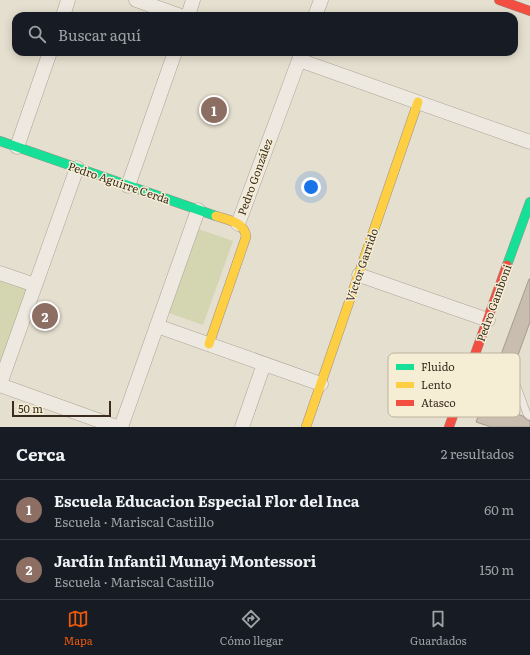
<!DOCTYPE html>
<html lang="es">
<head>
<meta charset="utf-8">
<style>
	body { margin:0; font-family:Literata,serif; background:#20242c; color:#f1f3f6 }
	.scale { position:absolute; left:12px; bottom:10px; width:99px; box-sizing:border-box; padding-left:4px; border:2px solid #3a2d1f; border-top:0; font-size:11px; line-height:14px; white-space:nowrap; color:#3a2d1f; -webkit-text-stroke:3px #f6edd5; paint-order:stroke }
	.you { position:absolute; left:311px; top:187px; width:14px; height:14px; margin:-10px; border:3px solid #fff; border-radius:50%; background:#1a73e8; box-shadow:0 0 0 6px #1a73e833 }
	.badge { display:grid; place-items:center; width:26px; height:26px; border-radius:50%; background:#ea580c; color:#fff; font-size:13px; font-weight:700 }
	.pin { position:absolute; translate:-50% -50%; border:2px solid #fff; box-shadow:0 1px 4px #0006 }
	.list { margin:0; padding:0; list-style:none }
	h2 { display:flex; justify-content:space-between; align-items:center; height:52px; margin:0; padding:0 16px; font-size:17px }
	h2 small { font-size:13px; font-weight:400; color:#9ea1a6 }
	.list li { display:grid; grid-template-columns:26px 1fr auto; gap:12px; align-items:center; box-sizing:border-box; height:60px; padding:0 16px; border-top:1px solid #363941 }
	.list b { display:block; font-size:15px; white-space:nowrap }
	.list p { margin:0; font-size:13px; white-space:nowrap; color:#9ea1a6 }
	.list em { font-size:13px; font-style:normal; color:#9ea1a6 }
	.icon { flex:none; width:22px; height:22px; fill:none; stroke:currentColor; stroke-width:2; stroke-linecap:round; stroke-linejoin:round }
	.map { position:relative; flex:none; width:530px; height:427px; overflow:hidden }
	.search { position:absolute; background:#171b24; box-shadow:0 2px 10px #0003; left:12px; right:12px; top:12px; height:44px; display:flex; align-items:center; gap:10px; box-sizing:border-box; padding:0 14px; border-radius:12px; color:#9ea1a6; font-size:15px }
	.sheet { height:172px; background:#171b24 }
	nav { display:flex; justify-content:space-around; align-items:center; box-sizing:border-box; height:56px; border-top:1px solid #363941; background:#171b24; font-size:11px; color:#9ea1a6 }
	nav a { display:grid; justify-items:center; gap:2px }
	nav .on { color:#ea580c }
	.map>svg:first-child { display:block }
	.green { fill:#d4d5b1 }
	.building { fill:#c9bdb0; stroke:#a69b8e }
	.lines { fill:none; stroke-linecap:round; stroke-linejoin:round }
	.lane-casing { stroke:#aba497; stroke-width:8 }
	.street-casing { stroke:#aba497; stroke-width:15 }
	.fast-casing { stroke:#9a9388; stroke-width:10 }
	.slow-casing { stroke:#9a9388; stroke-width:10 }
	.jam-casing { stroke:#9a9388; stroke-width:10 }
	.lane { stroke:#eee9e0; stroke-width:7 }
	.street { stroke:#eee9e0; stroke-width:14 }
	.fast { stroke:#16e098; stroke-width:9 }
	.slow { stroke:#ffcf43; stroke-width:9 }
	.jam { stroke:#f24e42; stroke-width:9 }
	.labels { text-anchor:middle; stroke-width:3; stroke-linejoin:round; paint-order:stroke }
	.street-label { font-size:11px; fill:#3a2d1f; stroke:#f6edd5 }
	.key { fill:#f6edd5; stroke:#beb39e; stroke-width:1 }
	.key-label { font-size:11px; fill:#3a2d1f }
</style>
</head>
<body>
<div class="map">
<svg width="530" height="427" viewBox="0 0 530 427">
	<rect width="100%" height="100%" fill="#e5dfcf"/>
	<g class="green">
		<path d="M196,228L233,241L203,325L166,312Z"/>
		<path d="M0,277L28,287L0,366Z"/>
	</g>
	<path class="building" d="M529,279H530V322L501,402L486,403L523,416L527,420L530,421V427H491L476,422Z"/>
	<g class="lines">
		<g class="lane-casing">
			<path id="lane" d="M516,384L527,414L530,416"/>
		</g>
		<g class="street-casing">
			<g id="street">
				<path d="M136,0L181,16"/>
				<path d="M63,16L68,0"/>
				<path d="M188,16L193,0"/>
				<path d="M315,16L321,0"/>
				<path d="M299,60L530,142"/>
				<path d="M17,147L50,52"/>
				<path d="M128,186L175,52"/>
				<path d="M238,224L302,52"/>
				<path d="M0,273L35,285"/>
				<path d="M359,275L488,320"/>
				<path d="M157,326L321,384"/>
				<path d="M0,384L77,168"/>
				<path d="M0,385L117,427"/>
				<path d="M121,427L198,210"/>
				<path d="M242,427L264,364"/>
			</g>
		</g>
		<g class="fast-casing">
			<g id="fast">
				<path d="M0,141L216,216"/>
				<path d="M507,265L530,202"/>
			</g>
		</g>
		<g class="slow-casing">
			<g id="slow">
				<path d="M209,344L246,237C245,222 228,220 216,216"/>
				<path d="M306,427L418,102"/>
			</g>
		</g>
		<g class="jam-casing">
			<g id="jam">
				<path d="M499,0L530,11"/>
				<path d="M449,427L507,265"/>
			</g>
		</g>
		<use href="#lane" class="lane"/>
		<use href="#street" class="street"/>
		<use href="#fast" class="fast"/>
		<use href="#slow" class="slow"/>
		<use href="#jam" class="jam"/>
	</g>
	<g class="labels">
		<g class="street-label">
			<text transform="translate(255 177) rotate(-70)" y="4">Pedro González</text>
			<text transform="translate(119 183) rotate(19)" y="4">Pedro Aguirre Cerda</text>
			<text transform="translate(362 265) rotate(-71)" y="4">Víctor Garrido</text>
			<text transform="translate(494 303) rotate(-70)" y="4">Pedro Gamboni</text>
		</g>
	</g>
	<rect x="388" y="353" width="132" height="64" rx="6" class="key"/>
	<rect x="396" y="364" width="18" height="6" fill="#16e098"/>
	<rect x="396" y="382" width="18" height="6" fill="#ffcf43"/>
	<rect x="396" y="400" width="18" height="6" fill="#f24e42"/>
	<g class="key-label">
		<text x="421" y="371">Fluido</text>
		<text x="421" y="389">Lento</text>
		<text x="421" y="407">Atasco</text>
	</g>
</svg>
<div class="scale">50 m</div>
<div class="you"></div>
<div class="pin badge" style="left:214px;top:110px;background:#8d6e63">1</div>
<div class="pin badge" style="left:45px;top:316px;background:#8d6e63">2</div>
<div class="search"><svg class="icon" aria-label="search" viewBox="0 0 24 24"><circle cx="10" cy="10" r="6"/><path d="M15 15l6 6"/></svg>Buscar aquí</div>
</div>
<section class="sheet">
<h2>Cerca<small>2 resultados</small></h2>
<ul class="list">
<li><span class="badge" style="background:#8d6e63">1</span><div><b>Escuela Educacion Especial Flor del Inca</b><p>Escuela · Mariscal Castillo</p></div><em>60 m</em></li>
<li><span class="badge" style="background:#8d6e63">2</span><div><b>Jardín Infantil Munayi Montessori</b><p>Escuela · Mariscal Castillo</p></div><em>150 m</em></li>
</ul>
</section>
<nav>
<a class="on"><svg class="icon" aria-label="map" viewBox="0 0 24 24"><path d="M3 6l6-2 6 2 6-2v14l-6 2-6-2-6 2zM9 4v14M15 6v14"/></svg>Mapa</a>
<a><svg class="icon" aria-label="directions" viewBox="0 0 24 24"><path d="M12 3l9 9-9 9-9-9zM9 14v-3h6M13 9l2 2-2 2"/></svg>Cómo llegar</a>
<a><svg class="icon" aria-label="saved" viewBox="0 0 24 24"><path d="M7 4h10v16l-5-4-5 4z"/></svg>Guardados</a>
</nav>
</body>
</html>
